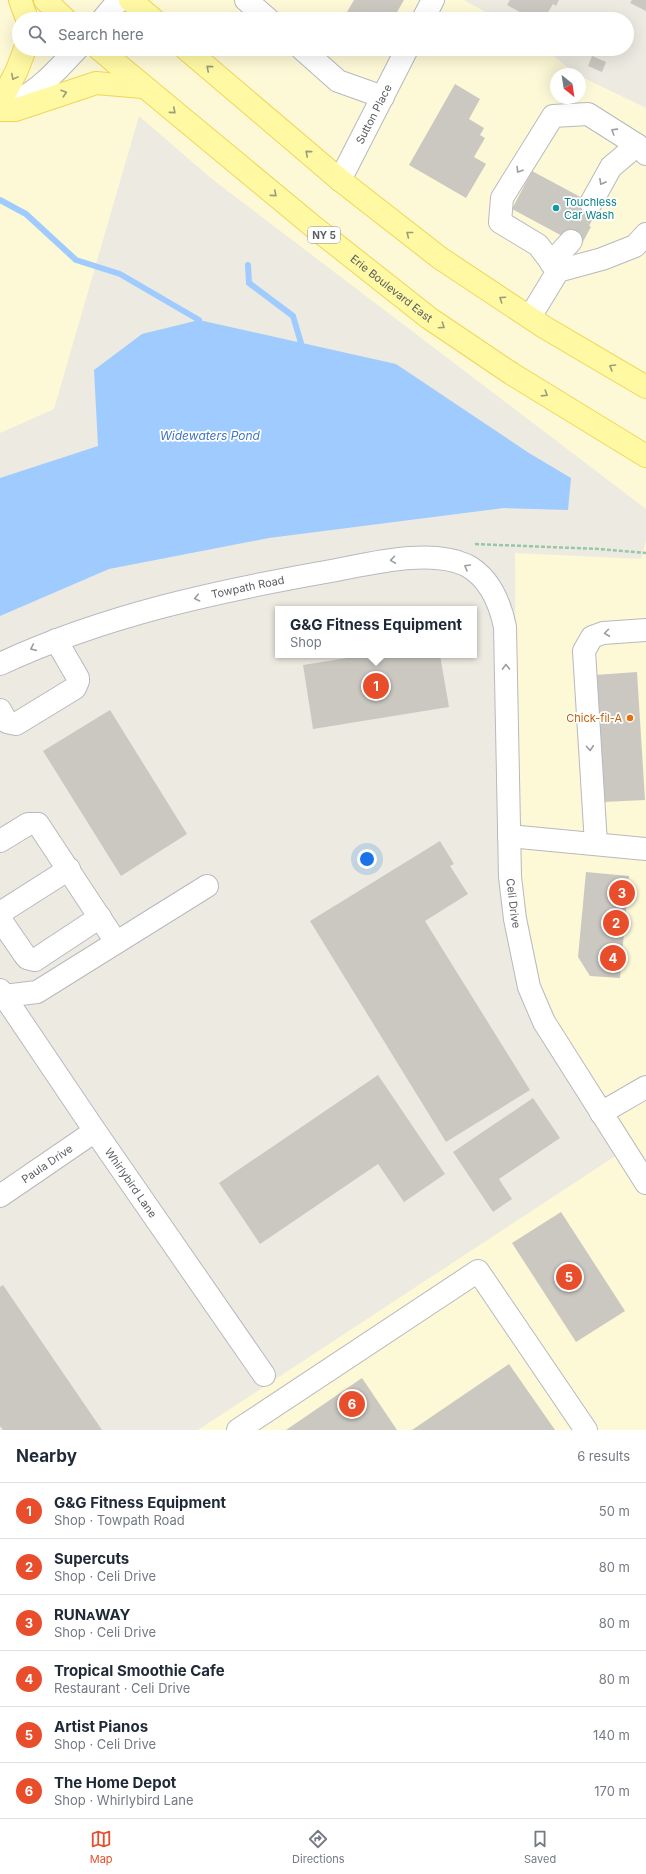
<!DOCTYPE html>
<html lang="en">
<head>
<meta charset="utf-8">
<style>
	body { margin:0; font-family:Inter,sans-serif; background:#f6f6f7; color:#1f2937 }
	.compass { position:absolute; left:550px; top:68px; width:36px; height:36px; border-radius:50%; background:#fff; box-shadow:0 4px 16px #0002; rotate:150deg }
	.you { position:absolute; left:367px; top:859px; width:14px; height:14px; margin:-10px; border:3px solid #fff; border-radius:50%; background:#1a73e8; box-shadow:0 0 0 6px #1a73e833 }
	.badge { display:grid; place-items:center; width:26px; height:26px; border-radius:50%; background:#e84e2c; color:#fff; font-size:13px; font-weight:700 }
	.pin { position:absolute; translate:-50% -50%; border:2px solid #fff; box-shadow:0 1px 4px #0006 }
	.popup { position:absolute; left:275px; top:606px; width:202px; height:52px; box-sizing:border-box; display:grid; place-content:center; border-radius:0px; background:#fff; filter:drop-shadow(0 1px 3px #0005); font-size:13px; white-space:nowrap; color:#747a83 }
	.popup b { font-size:15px; color:#1f2937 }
	.popup::after { content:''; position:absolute; left:50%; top:100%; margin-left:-8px; border:8px solid transparent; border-top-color:#fff }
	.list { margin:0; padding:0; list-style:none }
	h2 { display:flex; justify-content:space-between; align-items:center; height:52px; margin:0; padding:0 16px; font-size:17px }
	h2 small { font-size:13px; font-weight:400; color:#747a83 }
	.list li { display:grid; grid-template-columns:26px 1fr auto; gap:12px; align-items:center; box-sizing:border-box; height:56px; padding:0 16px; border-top:1px solid #e0e1e3 }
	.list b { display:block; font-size:15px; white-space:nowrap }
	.list p { margin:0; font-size:13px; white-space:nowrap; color:#747a83 }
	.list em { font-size:13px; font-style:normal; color:#747a83 }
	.icon { flex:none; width:22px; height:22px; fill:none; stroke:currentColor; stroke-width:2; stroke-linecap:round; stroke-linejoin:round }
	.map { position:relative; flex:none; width:646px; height:1430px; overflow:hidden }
	.search { position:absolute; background:#fff; box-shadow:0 4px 16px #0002; left:12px; right:12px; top:12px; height:44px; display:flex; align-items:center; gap:10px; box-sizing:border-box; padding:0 14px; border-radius:22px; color:#747a83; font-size:15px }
	.sheet { height:388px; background:#fff }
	nav { display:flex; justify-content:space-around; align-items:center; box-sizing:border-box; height:56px; border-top:1px solid #e0e1e3; background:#fff; font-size:11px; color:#747a83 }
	nav a { display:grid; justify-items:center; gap:2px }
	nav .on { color:#e84e2c }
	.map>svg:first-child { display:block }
	.commercial { fill:#fdf8d6 }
	.water { fill:#9fcbff }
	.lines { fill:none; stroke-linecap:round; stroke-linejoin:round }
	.stream { stroke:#9fcbff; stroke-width:6 }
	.building { fill:#cac8c1 }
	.minor-tunnel { stroke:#c8c8c1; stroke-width:22; stroke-dasharray:22 11; stroke-linecap:butt }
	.minor-casing { stroke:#b7b9be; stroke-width:24 }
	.major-casing { stroke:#f1d556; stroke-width:24 }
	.path { stroke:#97c6a9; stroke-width:2.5; stroke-dasharray:4 2; stroke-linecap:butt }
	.minor { stroke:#fff; stroke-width:22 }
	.major { stroke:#fff9a4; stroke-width:22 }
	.oneway { stroke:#9c9b7c }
	.oneway2 { stroke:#9c9ea1 }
	.culture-dot { fill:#0f9aa8; stroke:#fff; stroke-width:1.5 }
	.food-dot { fill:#e8710a; stroke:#fff; stroke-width:1.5 }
	.labels { text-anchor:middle; stroke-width:3.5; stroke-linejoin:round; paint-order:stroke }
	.shield { fill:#fff; stroke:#8c8e91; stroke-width:1 }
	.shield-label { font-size:10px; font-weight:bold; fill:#5a5d62 }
	.street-label { font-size:11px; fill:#5a5d62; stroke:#fff }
	.culture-label { font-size:11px; fill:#0d838f; stroke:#fff; text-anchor:start }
	.food-label { font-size:11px; fill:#c56008; stroke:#fff; text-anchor:end }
	.water-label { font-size:12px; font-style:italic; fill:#4273c2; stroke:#fff }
</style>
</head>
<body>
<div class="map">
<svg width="646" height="1430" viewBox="0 0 646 1430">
	<rect width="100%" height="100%" fill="#edebe1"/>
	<g class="commercial">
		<path d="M0,0H464L498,19H19V49H548L557,59L577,74H556V98H580V76L646,108V509L212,179L139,116L54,409L0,433Z"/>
		<path d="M646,540V1430H198L629,1147L557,1028L541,985L517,869L515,553L641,559Z"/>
	</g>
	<path class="water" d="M199,320L396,364L529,453L571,478L568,510L504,508L269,538L109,569L0,616V478L98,446L94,370L142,334Z"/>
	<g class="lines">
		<g class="stream">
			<path d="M0,200L26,214L76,260L120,274L199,320"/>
			<path d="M248,265L249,283L293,316L301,343"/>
		</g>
	</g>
	<g class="building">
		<path d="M354,0H404L393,19H343Z"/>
		<path d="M510,0H559L556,6L553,4L544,19H532L507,5Z"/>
		<path d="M632,0H646V11L630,3Z"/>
		<path d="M359,49H377L373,56Z"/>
		<path d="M592,56L606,62L602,72L588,66Z"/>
		<path d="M455,84L480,99L469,119L484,128L480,135L485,138L474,157L486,164L466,198L409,165Z"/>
		<path d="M532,171L599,207L579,245L512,209Z"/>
		<path d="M366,655H440L449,707L313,729L303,665Z"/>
		<path d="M637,672L645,800L603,802L595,675Z"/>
		<path d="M110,710L187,834L121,876L43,751Z"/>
		<path d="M440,841L454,864L450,866L468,894L425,921L530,1090L446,1142L310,921Z"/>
		<path d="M586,872L629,876L620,978L590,976L578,957Z"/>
		<path d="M378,1075L445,1174L404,1202L378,1164L260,1244L219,1183Z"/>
		<path d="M533,1098L560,1138L499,1179L512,1199L493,1212L453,1152Z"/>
		<path d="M561,1212L625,1311L576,1342L512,1243Z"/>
		<path d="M3,1285L102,1430H3L0,1426V1287Z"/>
		<path d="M509,1364L555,1430H412Z"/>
		<path d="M362,1378L397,1430H286Z"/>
	</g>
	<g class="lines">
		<path class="minor-tunnel" d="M571,241L591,203"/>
		<g class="minor-casing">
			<g id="minor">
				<path d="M246,0L268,19"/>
				<path d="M103,19L119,0"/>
				<path d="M423,19L433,0"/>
				<path d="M302,49L338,81L383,97"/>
				<path d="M5,106C38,93 53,74 77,49"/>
				<path id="s1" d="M340,180L407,49"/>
				<path d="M591,203L611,167L637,145"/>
				<path d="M551,263L571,241"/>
				<path d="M558,271L538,245L500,222L502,198L553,116L588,114L637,145L646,154"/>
				<path d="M530,317L558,271L602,259L635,246L646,234"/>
				<path id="s2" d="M0,664C105,615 218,591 331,571C369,564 430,548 466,565C489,577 500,603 505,627L510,877L515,919L529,987L544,1022L646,1183"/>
				<path d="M0,710L7,722L16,724L75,688L78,681V678L56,640"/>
				<path d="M509,836L646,849"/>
				<path d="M0,841L28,824H38L116,942"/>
				<path d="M596,844L584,651L592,637L603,633L646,630"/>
				<path d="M0,913L69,869"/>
				<path d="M0,919L24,954L27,958L35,960L100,917"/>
				<path id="s3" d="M0,990L95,1131L264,1375"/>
				<path d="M4,996L37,992L207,886"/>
				<path d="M601,1113L646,1087"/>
				<path id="s4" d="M0,1196L95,1131"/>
				<path d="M238,1430L478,1271L586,1430"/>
			</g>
		</g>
		<g class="major-casing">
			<g id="major">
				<path d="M20,0L27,19"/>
				<path d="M45,0L65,19"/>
				<path d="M130,0L153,19"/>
				<path id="s5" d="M99,49L315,228L429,318L512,374L646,456"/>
				<path d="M186,49L340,180L440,258L544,327L646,387"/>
				<path d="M0,103L17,70L25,49"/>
				<path d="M0,110H15L96,83L143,87"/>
			</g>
		</g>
		<path class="path" d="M475,544L599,549L646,553"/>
		<use href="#minor" class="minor"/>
		<use href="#major" class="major"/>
	</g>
	<defs><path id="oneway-chevron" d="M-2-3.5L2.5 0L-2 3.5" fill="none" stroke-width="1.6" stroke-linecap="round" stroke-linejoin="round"/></defs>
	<g class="oneway">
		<use href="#oneway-chevron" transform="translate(209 68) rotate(-140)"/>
		<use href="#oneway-chevron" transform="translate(14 77) rotate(118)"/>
		<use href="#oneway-chevron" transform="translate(64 93) rotate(-18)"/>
		<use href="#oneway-chevron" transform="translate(173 111) rotate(40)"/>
		<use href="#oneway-chevron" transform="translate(308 153) rotate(-140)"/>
		<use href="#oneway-chevron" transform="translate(274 194) rotate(40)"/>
		<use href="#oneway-chevron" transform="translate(409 234) rotate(-142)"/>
		<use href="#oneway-chevron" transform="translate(502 299) rotate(-146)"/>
		<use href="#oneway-chevron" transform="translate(442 326) rotate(34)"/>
		<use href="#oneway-chevron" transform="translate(612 367) rotate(-149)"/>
		<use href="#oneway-chevron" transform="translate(545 394) rotate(32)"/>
	</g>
	<g class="oneway2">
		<use href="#oneway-chevron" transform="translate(614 131) rotate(-148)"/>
		<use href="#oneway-chevron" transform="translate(519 170) rotate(122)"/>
		<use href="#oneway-chevron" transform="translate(602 182) rotate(119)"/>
		<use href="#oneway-chevron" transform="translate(393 560) rotate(172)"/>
		<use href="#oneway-chevron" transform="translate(467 567) rotate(-150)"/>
		<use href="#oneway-chevron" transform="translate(197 598) rotate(168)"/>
		<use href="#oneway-chevron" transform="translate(607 633) rotate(173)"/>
		<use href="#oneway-chevron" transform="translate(33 648) rotate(156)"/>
		<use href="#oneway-chevron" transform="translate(506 667) rotate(-91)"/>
		<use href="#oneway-chevron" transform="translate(590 748) rotate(86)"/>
	</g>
	<circle class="culture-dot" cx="556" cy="208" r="4"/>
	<circle class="food-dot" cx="630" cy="718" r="4"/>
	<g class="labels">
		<rect class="shield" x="308" y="227" width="32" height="16" rx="3"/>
		<g class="shield-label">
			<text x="324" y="239">NY 5</text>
		</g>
		<g class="street-label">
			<text dy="4" stroke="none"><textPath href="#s1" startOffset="74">Sutton Place</textPath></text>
			<text dy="4" stroke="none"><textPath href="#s5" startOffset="378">Erie Boulevard East</textPath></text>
			<text dy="4" stroke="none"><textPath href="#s2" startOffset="260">Towpath Road</textPath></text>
			<text dy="4" stroke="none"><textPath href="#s2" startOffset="834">Celi Drive</textPath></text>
			<text dy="4" stroke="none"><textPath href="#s4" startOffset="57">Paula Drive</textPath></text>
			<text dy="4" stroke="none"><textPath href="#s3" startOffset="233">Whirlybird Lane</textPath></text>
		</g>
		<g class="culture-label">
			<text x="564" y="206">Touchless<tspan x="564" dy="13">Car Wash</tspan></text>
		</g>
		<g class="food-label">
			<text x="622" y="722">Chick-fil-A</text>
		</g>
		<g class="water-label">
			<text x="210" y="440">Widewaters Pond</text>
		</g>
	</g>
</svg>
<svg class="compass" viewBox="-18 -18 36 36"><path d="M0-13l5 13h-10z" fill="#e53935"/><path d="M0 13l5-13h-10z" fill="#747a83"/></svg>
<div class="you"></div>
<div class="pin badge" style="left:376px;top:686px">1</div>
<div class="popup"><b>G&amp;G Fitness Equipment</b>Shop</div>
<div class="pin badge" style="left:616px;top:923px">2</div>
<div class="pin badge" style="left:622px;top:893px">3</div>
<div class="pin badge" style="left:613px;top:958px">4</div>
<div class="pin badge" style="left:569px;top:1277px">5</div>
<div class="pin badge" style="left:352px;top:1404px">6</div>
<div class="search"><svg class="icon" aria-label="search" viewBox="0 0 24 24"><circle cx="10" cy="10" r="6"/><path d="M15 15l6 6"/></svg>Search here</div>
</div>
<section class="sheet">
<h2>Nearby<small>6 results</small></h2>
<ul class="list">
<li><span class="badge">1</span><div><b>G&amp;G Fitness Equipment</b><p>Shop · Towpath Road</p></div><em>50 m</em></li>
<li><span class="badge">2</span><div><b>Supercuts</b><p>Shop · Celi Drive</p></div><em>80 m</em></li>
<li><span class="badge">3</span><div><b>RUNᴀWAY</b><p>Shop · Celi Drive</p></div><em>80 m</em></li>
<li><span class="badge">4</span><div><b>Tropical Smoothie Cafe</b><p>Restaurant · Celi Drive</p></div><em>80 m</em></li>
<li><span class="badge">5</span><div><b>Artist Pianos</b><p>Shop · Celi Drive</p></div><em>140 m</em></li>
<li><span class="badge">6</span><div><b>The Home Depot</b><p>Shop · Whirlybird Lane</p></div><em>170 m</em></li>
</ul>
</section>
<nav>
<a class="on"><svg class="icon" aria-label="map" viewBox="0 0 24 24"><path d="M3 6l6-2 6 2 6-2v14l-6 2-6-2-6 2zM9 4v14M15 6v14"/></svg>Map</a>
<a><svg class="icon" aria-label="directions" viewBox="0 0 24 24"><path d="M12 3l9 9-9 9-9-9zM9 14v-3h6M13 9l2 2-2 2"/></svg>Directions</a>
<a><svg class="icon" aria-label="saved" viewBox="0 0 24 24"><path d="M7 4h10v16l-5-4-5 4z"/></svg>Saved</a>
</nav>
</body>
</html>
